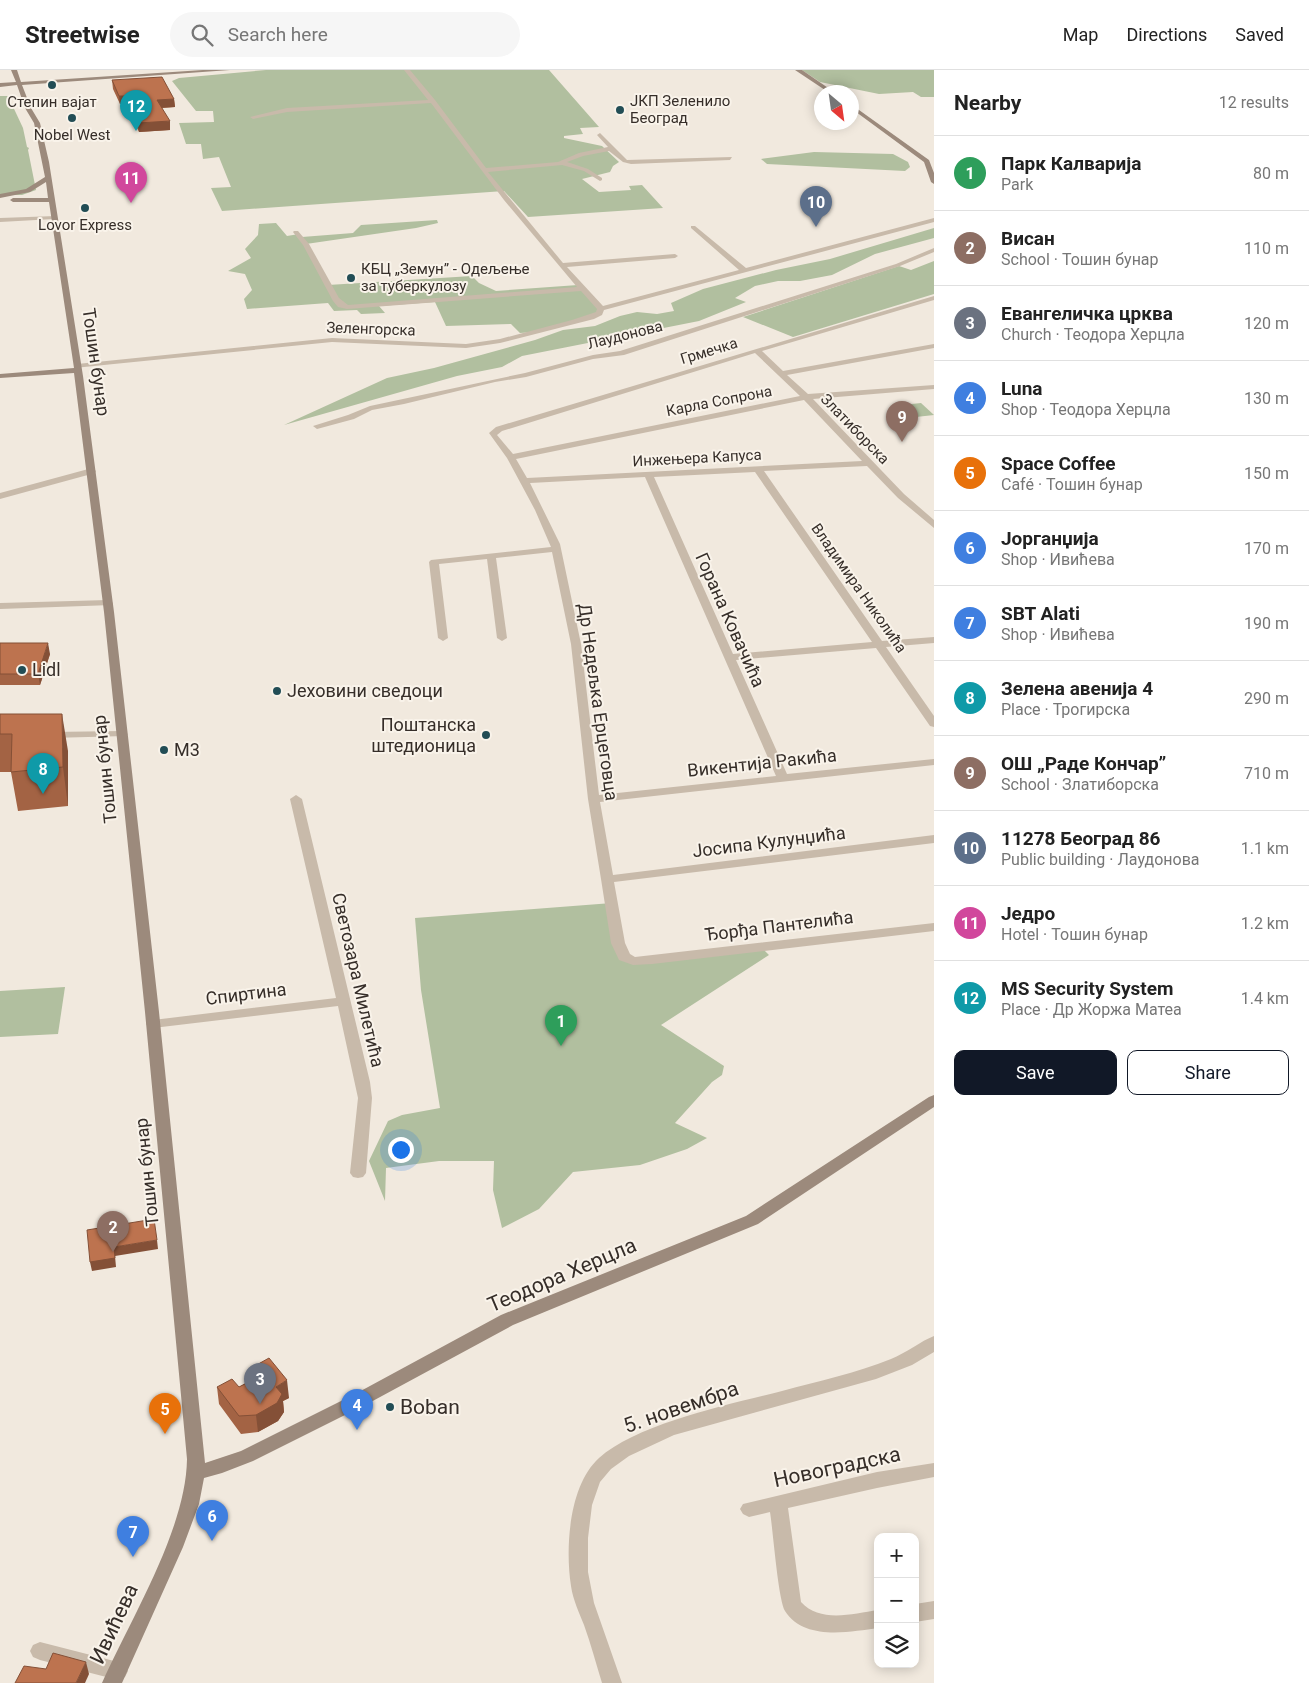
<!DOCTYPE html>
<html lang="en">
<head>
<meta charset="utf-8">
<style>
	body { margin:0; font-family:Roboto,sans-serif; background:#f6f6f6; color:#222 }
	.controls { position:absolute; right:15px; bottom:15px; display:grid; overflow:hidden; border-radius:10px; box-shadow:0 2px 12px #0003 }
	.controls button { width:45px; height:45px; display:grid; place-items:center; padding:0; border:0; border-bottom:1px solid #e0e0e0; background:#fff; color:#222; font:25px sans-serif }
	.compass { position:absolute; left:814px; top:15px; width:45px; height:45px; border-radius:50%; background:#fff; box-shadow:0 2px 12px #0003; rotate:151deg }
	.you { position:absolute; left:400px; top:1079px; width:18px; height:18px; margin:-12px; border:4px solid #fff; border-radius:50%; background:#1a73e8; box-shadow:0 0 0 8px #1a73e833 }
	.badge { display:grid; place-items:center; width:32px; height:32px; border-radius:50%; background:#111827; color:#fff; font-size:16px; font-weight:700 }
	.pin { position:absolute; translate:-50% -41px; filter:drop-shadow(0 1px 2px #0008) }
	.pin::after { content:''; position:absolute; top:26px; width:18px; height:15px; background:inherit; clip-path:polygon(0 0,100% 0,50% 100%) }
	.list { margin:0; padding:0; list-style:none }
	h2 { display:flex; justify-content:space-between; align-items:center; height:65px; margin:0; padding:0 20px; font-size:21px }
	h2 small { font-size:16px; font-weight:400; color:#767676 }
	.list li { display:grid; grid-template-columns:32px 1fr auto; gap:15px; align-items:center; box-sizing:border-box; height:75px; padding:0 20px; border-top:1px solid #e0e0e0 }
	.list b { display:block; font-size:19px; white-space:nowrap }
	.list p { margin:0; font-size:16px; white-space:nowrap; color:#767676 }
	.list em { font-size:16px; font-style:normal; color:#767676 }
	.actions { display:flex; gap:10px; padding:15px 20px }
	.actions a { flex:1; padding:11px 0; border:1px solid #111827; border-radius:10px; text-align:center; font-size:18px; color:#111827 }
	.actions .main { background:#111827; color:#fff }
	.icon { flex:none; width:28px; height:28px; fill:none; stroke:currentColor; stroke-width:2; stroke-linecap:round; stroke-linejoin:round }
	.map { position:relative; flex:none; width:934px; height:1613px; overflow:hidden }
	header { display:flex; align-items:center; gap:30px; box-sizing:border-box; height:70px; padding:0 25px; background:#fff; border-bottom:1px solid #e0e0e0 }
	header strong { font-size:24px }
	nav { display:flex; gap:28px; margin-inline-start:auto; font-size:18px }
	.search { width:350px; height:45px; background:#f6f6f6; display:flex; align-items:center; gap:12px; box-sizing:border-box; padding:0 18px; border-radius:28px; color:#767676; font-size:19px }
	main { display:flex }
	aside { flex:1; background:#fff }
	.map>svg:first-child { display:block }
	.green { fill:#b1bf9f }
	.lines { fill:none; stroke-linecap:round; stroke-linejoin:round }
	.street { fill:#c8baaa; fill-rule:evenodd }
	.secondary { fill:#9c8a7c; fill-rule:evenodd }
	.wall { fill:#a36344 }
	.shaded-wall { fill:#845037 }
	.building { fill:#bd734f; stroke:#845037 }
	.poi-dot { fill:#224d55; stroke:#f9f3ea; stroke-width:2 }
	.labels { text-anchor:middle; stroke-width:4; stroke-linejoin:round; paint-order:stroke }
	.far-poi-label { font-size:15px; fill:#362e29; stroke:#f9f3ea }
	.far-street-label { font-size:15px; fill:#362e29; stroke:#f9f3ea }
	.street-label { font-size:18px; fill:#362e29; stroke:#f9f3ea }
	.poi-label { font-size:18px; fill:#362e29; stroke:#f9f3ea; text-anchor:start }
	.near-street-label { font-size:21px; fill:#362e29; stroke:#f9f3ea }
	.near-poi-label { font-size:21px; fill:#362e29; stroke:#f9f3ea; text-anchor:start }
</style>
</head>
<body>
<header>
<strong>Streetwise</strong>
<div class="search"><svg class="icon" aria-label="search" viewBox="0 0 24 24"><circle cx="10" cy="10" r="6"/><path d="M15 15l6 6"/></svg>Search here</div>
<nav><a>Map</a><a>Directions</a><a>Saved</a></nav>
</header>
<main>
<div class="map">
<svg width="934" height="1613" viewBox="0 0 934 1613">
	<rect width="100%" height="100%" fill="#f1e9de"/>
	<g class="green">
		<path d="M266,0H549L599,57L580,58L583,64L564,66V68L602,76L619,92L613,96L610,102L582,109L599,122L631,120L629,116L642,115L663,138L528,147L504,121L222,141L211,118L231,117L219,87L203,89L201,74H186L179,53L214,52L213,41H196L172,11L179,8Z"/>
		<path d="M802,0H934V27H921L913,22L879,24L820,12Z"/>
		<path d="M0,26H8L23,58L27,77L29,78L28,80L36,120L22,125H0Z"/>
		<path d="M814,82L893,84L908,92L910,97L905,101L767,94L761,89Z"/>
		<path d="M437,150L438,153L416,158L306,174L328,215L472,206L479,213L496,221L578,215L601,239L599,243L534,262L520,263L511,254L446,256L435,232L379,236L385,243L361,244L357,240L334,241L328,233L247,239L244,229L252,220L245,204L228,201L251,188L245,179L258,165L259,154L276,153L287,166L299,164L302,167L353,163L361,155Z"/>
		<path d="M934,158V168L875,184L832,205L800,211H778L755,216L735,228L746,232L699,251L522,286L502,297L457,306L284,355L387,308L434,298L535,270L563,260L595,256L620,246L637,242L657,244L674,241L671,233L703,219L776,200L830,189Z"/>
		<path d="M934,191V224L793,267L743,247L899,196L911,200Z"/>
		<path d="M921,333L934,345L916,347L902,335Z"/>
		<path d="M612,833L628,889L761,877L769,885L661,955L724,996L722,1005L712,1012L675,1053L707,1068L687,1079L640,1095L573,1102L539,1139L502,1158L493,1120L494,1091H439L386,1098L385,1131L369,1091L388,1051L402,1045L440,1038L421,920L415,848Z"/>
		<path d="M65,917L58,964L0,967V921Z"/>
	</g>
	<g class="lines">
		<g class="street">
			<path d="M404,0H410L435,30L486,98L558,92L579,83L608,77L597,65L600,63L627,90L732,87L730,90L631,94L623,92L609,81L583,86L567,92L588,99L602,108V110L600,111L584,101L562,95L488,102L563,193L675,184L678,186L675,188L567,197L603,236L739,200L691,158V156H695L746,198L934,148V152L604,240L602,245L594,249L500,273L466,278L332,272L74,298V294H77L332,268L466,274L500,269L572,250L596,242L597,239L581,221L347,239L338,237L333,231L303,175L293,162L294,161H298L309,174L339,228L348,235L577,217L504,130L431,33L287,42L253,49L250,47L287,38L428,30Z"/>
			<path d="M56,146L57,147L54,149L0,152V148Z"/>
			<path d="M934,178V182L900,196L624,285L593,289L526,307L495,312L404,334L372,340L354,349L317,359L313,356L348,345L370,336L525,303L593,285L620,281L896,194Z"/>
			<path d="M934,226V230L762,281L783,301L934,274V278L787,305L808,324L934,315V319L813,329L904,424L934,450V458L898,428L867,396L764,401L882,571L934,567V573L886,577L934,646V657L930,656L876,578L736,590L787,704L934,689V695L600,732L613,805L934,765V773L614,812L625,873L630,884L635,887L934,853V861L652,894L633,895L619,890L611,873L601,809L588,729L571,574L552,482L496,488L507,568L502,571L497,568L487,489L439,494L448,568L443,571L438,568L429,492L431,490L551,477L535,440L507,388L489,363L496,357ZM755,283L800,326L513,384L497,365L502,361ZM804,330L862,391L527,408L516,389ZM755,402L872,572L733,584L654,407ZM645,407L776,706L599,725L581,574L560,474L530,413Z"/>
			<path d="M92,398L96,401L95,403L0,429V423Z"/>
			<path d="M108,530L113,533L112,535L0,539V533Z"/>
			<path d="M122,661L128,664L126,666L50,668L44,665L50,662Z"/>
			<path d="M296,725L302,729L370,1012L372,1028L366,1103L363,1107L358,1108L353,1107L350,1103L358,1028L338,936L153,958L148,957L146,954L148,951L153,950L336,928L290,729Z"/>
			<path d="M934,1266V1282L912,1295L876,1309L674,1365L629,1386L611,1399L600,1412L592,1435L588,1468V1502L594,1533L622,1613H602C596,1594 591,1574 584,1555C579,1542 573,1530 571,1516C565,1478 569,1415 599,1388C638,1353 731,1334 782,1321C819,1311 856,1303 891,1289C906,1283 921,1271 934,1266Z"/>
			<path d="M934,1393V1407L877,1418L788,1438L801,1532C820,1553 852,1544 878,1540V1558C849,1562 804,1571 785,1541C778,1529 773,1460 770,1442L749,1447L743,1444L740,1439L743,1434L877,1402Z"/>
			<path d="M934,1531V1549L915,1552V1534Z"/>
			<path d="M40,1572L118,1592L125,1595L128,1601L125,1607L118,1610L40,1590L33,1587L30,1581L33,1575Z"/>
		</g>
		<g class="secondary">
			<path d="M11,0H17L21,12L203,0H230L22,15L31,38L40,53L49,92L83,306L114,542L159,942L205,1393L241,1381L357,1323L501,1245L746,1146L929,1027L934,1025V1037L758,1154L513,1255L369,1333L253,1391L222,1403L204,1408L199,1434L183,1477L122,1613H102C131,1548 186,1460 187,1389L145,942L104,542L74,303L0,308V304L74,298L49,132H13L10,130L13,128H48L46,112L30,122L0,128V124L26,119L45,107L34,53L25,38L17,15L0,17V13L16,12Z"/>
			<path d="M795,0H802L834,22H828Z"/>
			<path d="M852,35L929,90L934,103V114L931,112L924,92L852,39Z"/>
		</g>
	</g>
	<g class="wall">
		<path d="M112,10L174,29L175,37L162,38L170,60L139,62L126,34H120L113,19Z"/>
		<path d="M0,573L50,584L40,615H0Z"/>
		<path d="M0,644L68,681V736L18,741L11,702H0Z"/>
		<path d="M253,1297L289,1328L283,1331L284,1342L278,1351L258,1362L241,1364L219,1334L217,1317H239L254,1309Z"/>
	</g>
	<g class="shaded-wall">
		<path d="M119,26H125L126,34H120Z"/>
		<path d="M174,29L175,37L158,38L157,30Z"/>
		<path d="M170,51V60L139,62L138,53Z"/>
		<path d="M48,573L50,584L40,615L38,604Z"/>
		<path d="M62,644L68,681V736L63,697Z"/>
		<path d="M157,1170L158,1179L115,1186L116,1197L92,1201L90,1192L114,1177Z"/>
		<path d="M287,1310L289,1328L283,1331L284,1342L278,1351L258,1362L256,1345L276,1317Z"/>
		<path d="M86,1592L89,1604L85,1613H76Z"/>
	</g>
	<g class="building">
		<path d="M162,7L174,29L157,30L170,51L138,53L125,26H119L112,10Z"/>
		<path d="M0,573H48L38,604H0Z"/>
		<path d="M0,644H62L63,697L11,702L12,664H0Z"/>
		<path d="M154,1149L157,1170L114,1177L115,1188L90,1192L87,1160Z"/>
		<path d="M269,1288L287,1310L276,1317L282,1324L277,1333L256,1345L239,1346L217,1317L232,1309L239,1317L260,1306L253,1297Z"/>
		<path d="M53,1583L86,1592L76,1613H15L24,1596L46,1599Z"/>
	</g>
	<g class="poi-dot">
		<circle cx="52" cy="15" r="5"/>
		<circle cx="620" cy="40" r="5"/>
		<circle cx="72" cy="48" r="5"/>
		<circle cx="85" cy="138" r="5"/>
		<circle cx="351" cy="208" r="5"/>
		<circle cx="22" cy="600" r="5"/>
		<circle cx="277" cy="621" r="5"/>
		<circle cx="486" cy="665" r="5"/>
		<circle cx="164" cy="680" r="5"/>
		<circle cx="390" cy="1337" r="5"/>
	</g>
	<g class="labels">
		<g class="far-poi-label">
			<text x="630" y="36" text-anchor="start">ЈКП Зеленило<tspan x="630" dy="17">Београд</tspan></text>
			<text x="52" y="37">Степин вајат</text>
			<text x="72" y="70">Nobel West</text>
			<text x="85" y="160">Lovor Express</text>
			<text x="361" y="204" text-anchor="start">КБЦ „Земун” - Одељење<tspan x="361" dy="17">за туберкулозу</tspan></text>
		</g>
		<g class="far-street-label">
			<text transform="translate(371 259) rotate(2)" y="5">Зеленгорска</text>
			<text transform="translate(625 265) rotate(-14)" y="5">Лаудонова</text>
			<text transform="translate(709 281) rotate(-17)" y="5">Грмечка</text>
			<text transform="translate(719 331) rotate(-11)" y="5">Карла Сопрона</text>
			<text transform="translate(855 359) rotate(46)" y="5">Златиборска</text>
			<text transform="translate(697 388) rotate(-3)" y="5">Инжењера Капуса</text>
			<text transform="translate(859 518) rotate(55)" y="5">Владимира Николића</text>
		</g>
		<g class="street-label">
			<text transform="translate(96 292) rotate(82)" y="6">Тошин бунар</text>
			<text transform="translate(730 550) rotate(66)" y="6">Горана Ковачића</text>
			<text transform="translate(598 632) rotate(82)" y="6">Др Недељка Ерцеговца</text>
			<text transform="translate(762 693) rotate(-6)" y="6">Викентија Ракића</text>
			<text transform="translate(105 699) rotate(-96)" y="6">Тошин бунар</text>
			<text transform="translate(769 772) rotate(-7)" y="6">Јосипа Кулунџића</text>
			<text transform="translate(779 856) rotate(-7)" y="6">Ђорђа Пантелића</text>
			<text transform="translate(358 910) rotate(77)" y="6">Светозара Милетића</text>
			<text transform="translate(246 924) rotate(-7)" y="6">Спиртина</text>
			<text transform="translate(147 1102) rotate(-96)" y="6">Тошин бунар</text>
		</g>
		<g class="poi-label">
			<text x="32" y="606">Lidl</text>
			<text x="287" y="627">Јеховини сведоци</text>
			<text x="476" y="661" text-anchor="end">Поштанска<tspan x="476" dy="21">штедионица</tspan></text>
			<text x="174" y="686">М3</text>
		</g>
		<g class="near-street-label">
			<text transform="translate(562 1205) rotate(-23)" y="7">Теодора Херцла</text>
			<text transform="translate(681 1337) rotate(-19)" y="7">5. новембра</text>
			<text transform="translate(837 1397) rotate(-12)" y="7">Новоградска</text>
			<text transform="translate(114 1554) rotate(-65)" y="7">Ивићева</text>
		</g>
		<g class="near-poi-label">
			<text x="400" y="1344">Boban</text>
		</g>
	</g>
</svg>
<div class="controls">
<button>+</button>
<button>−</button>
<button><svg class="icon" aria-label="layers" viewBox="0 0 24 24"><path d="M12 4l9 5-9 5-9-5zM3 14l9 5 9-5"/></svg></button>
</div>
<svg class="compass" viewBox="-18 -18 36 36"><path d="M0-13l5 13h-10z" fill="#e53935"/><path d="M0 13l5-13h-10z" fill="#767676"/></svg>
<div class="you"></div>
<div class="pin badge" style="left:561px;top:976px;background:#2e9e5b">1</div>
<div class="pin badge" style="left:113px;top:1182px;background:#8d6e63">2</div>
<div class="pin badge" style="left:260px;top:1334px;background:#6b7280">3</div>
<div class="pin badge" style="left:357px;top:1360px;background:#3f7fe0">4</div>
<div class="pin badge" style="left:165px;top:1364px;background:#e8710a">5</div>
<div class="pin badge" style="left:212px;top:1471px;background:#3f7fe0">6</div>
<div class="pin badge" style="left:133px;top:1487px;background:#3f7fe0">7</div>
<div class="pin badge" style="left:43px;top:724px;background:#0f9aa8">8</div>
<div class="pin badge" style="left:902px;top:372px;background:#8d6e63">9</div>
<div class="pin badge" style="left:816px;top:157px;background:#5c6f8a">10</div>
<div class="pin badge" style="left:131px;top:133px;background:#d1479c">11</div>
<div class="pin badge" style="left:136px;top:61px;background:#0f9aa8">12</div>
</div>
<aside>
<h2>Nearby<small>12 results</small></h2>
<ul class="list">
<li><span class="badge" style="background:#2e9e5b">1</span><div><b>Парк Калварија</b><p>Park</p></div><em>80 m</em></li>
<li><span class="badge" style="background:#8d6e63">2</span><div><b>Висан</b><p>School · Тошин бунар</p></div><em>110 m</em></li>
<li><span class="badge" style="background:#6b7280">3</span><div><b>Евангеличка црква</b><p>Church · Теодора Херцла</p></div><em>120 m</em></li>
<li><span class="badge" style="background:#3f7fe0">4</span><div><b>Luna</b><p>Shop · Теодора Херцла</p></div><em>130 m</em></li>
<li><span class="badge" style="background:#e8710a">5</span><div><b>Space Coffee</b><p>Café · Тошин бунар</p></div><em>150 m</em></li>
<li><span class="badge" style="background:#3f7fe0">6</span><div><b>Јорганџија</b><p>Shop · Ивићева</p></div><em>170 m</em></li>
<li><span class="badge" style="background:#3f7fe0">7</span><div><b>SBT Alati</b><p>Shop · Ивићева</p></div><em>190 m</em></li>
<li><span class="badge" style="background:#0f9aa8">8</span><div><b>Зелена авенија 4</b><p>Place · Трогирска</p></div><em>290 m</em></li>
<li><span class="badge" style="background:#8d6e63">9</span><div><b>ОШ „Раде Кончар”</b><p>School · Златиборска</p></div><em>710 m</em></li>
<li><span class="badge" style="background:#5c6f8a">10</span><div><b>11278 Београд 86</b><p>Public building · Лаудонова</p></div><em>1.1 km</em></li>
<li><span class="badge" style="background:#d1479c">11</span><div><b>Једро</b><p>Hotel · Тошин бунар</p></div><em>1.2 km</em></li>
<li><span class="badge" style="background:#0f9aa8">12</span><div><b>MS Security System</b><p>Place · Др Жоржа Матеа</p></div><em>1.4 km</em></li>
</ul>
<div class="actions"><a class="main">Save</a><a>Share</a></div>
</aside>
</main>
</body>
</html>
